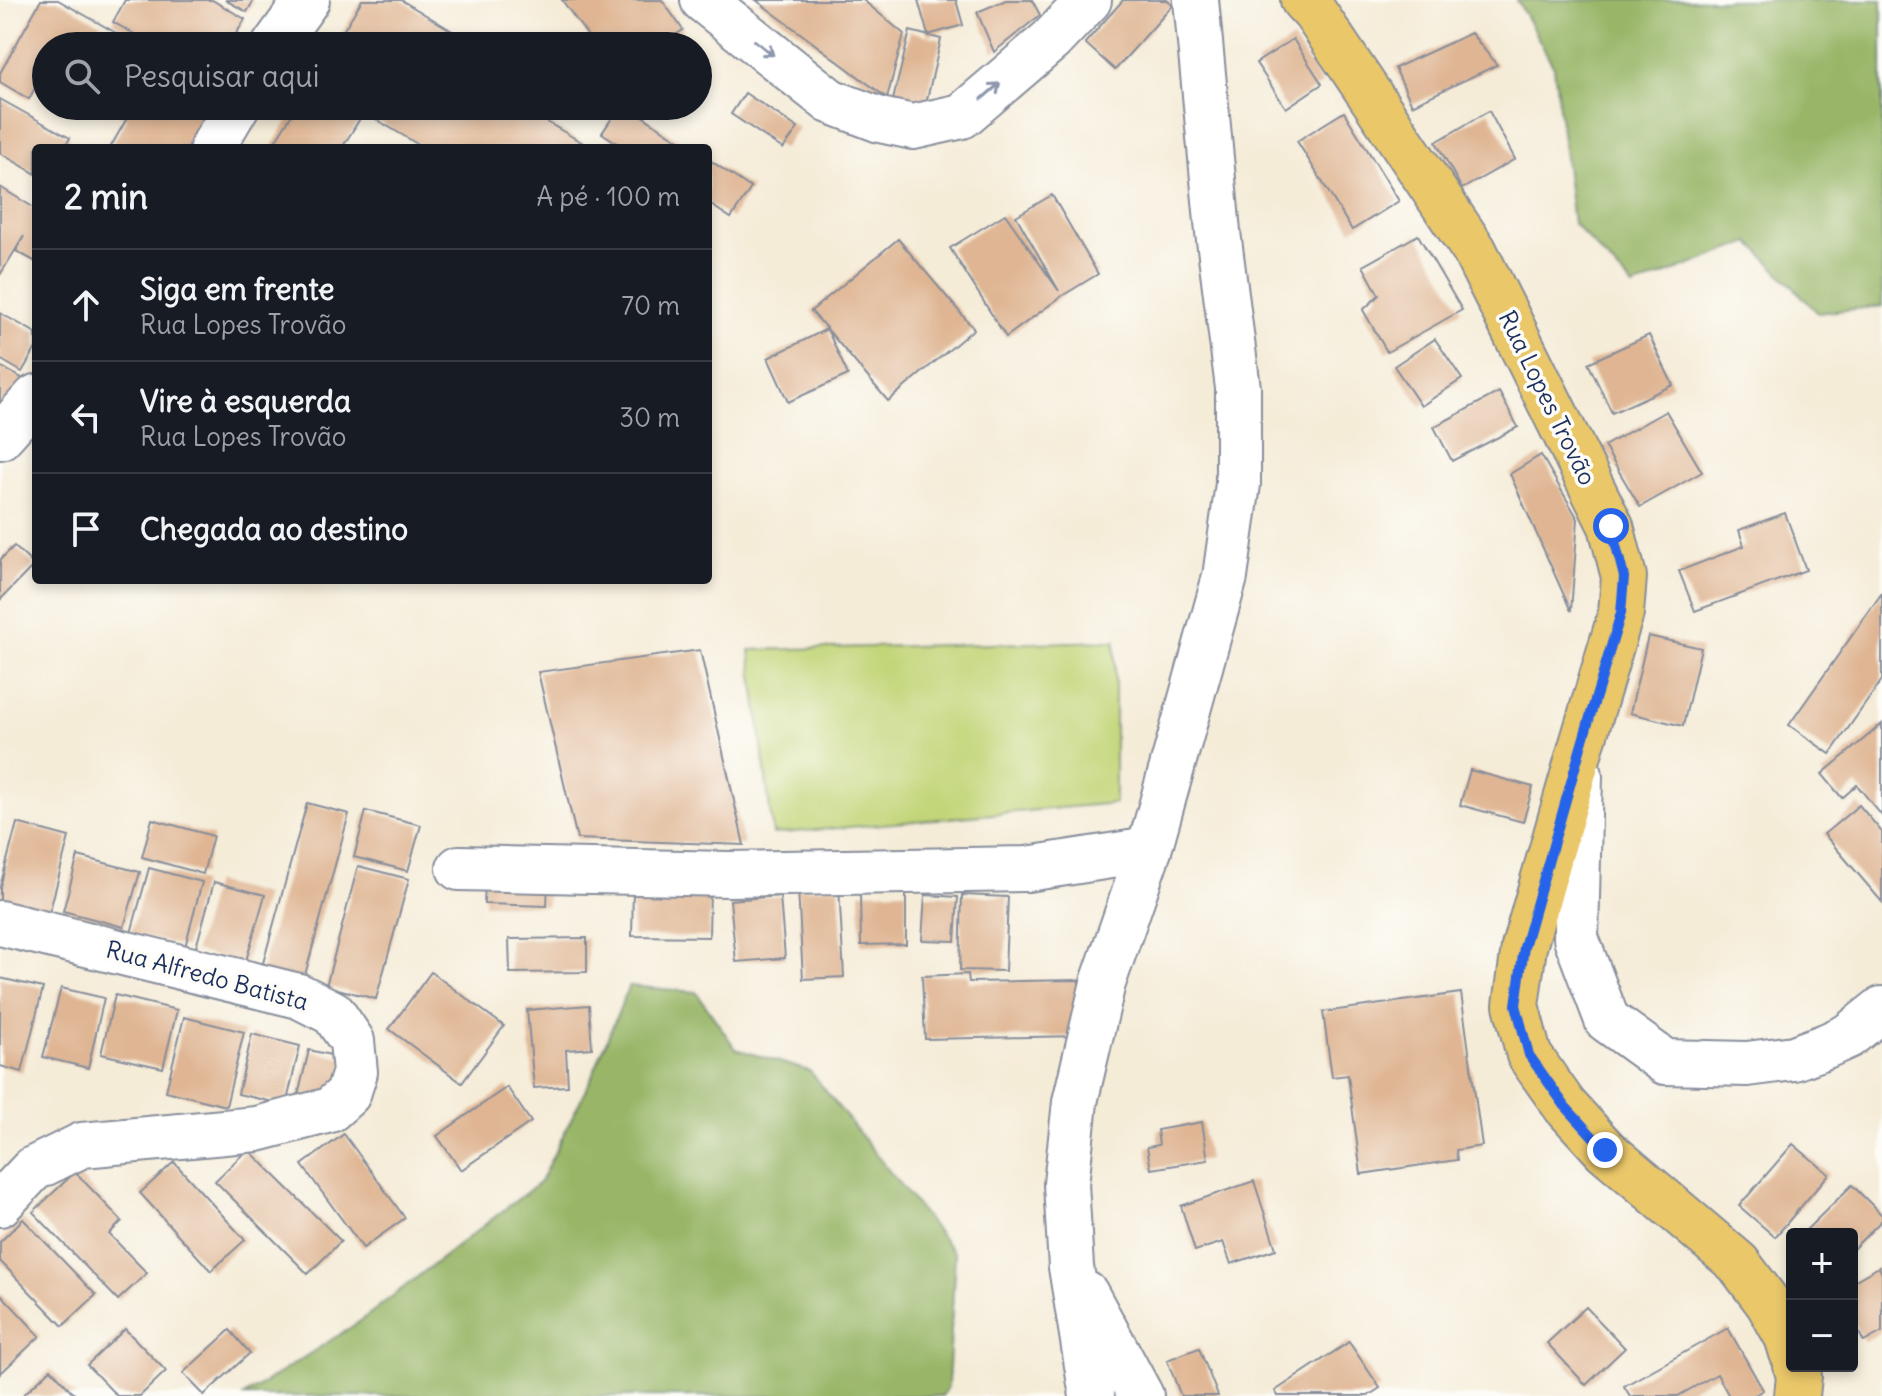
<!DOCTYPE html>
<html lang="pt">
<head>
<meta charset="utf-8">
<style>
	body { margin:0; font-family:Delius,sans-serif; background:#20242c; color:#f1f3f6 }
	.controls { position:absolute; right:24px; bottom:24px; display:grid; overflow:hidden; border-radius:8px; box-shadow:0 4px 12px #0003 }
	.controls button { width:72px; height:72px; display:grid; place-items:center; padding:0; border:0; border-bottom:2px solid #363941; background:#171b24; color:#f1f3f6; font:40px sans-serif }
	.stop { position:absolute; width:24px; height:24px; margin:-18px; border:6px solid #2563eb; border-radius:50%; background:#fff }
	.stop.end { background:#2563eb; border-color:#fff; box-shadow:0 2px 8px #0008 }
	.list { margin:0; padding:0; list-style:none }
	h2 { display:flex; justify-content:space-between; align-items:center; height:104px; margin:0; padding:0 32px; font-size:34px }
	h2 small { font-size:26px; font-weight:400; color:#9ea1a6 }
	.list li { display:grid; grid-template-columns:52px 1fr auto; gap:24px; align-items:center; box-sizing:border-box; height:112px; padding:0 32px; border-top:2px solid #363941 }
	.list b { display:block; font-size:30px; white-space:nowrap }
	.list p { margin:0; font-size:26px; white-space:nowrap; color:#9ea1a6 }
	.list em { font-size:26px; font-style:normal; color:#9ea1a6 }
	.icon { flex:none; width:44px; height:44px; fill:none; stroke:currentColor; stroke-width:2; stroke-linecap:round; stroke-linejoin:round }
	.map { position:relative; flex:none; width:1882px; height:1396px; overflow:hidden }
	.search { position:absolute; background:#171b24; box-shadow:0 4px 12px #0003; left:32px; top:32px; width:680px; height:88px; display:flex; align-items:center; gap:20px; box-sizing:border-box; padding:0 28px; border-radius:44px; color:#9ea1a6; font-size:30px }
	.panel { position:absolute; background:#171b24; box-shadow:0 4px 12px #0003; left:32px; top:144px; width:680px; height:440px; border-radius:8px }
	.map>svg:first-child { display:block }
	.green { fill:#c2d578; stroke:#6e826b; stroke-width:2 }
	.forest { fill:#99b668; stroke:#5a7263; stroke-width:2 }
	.building { fill:#dfb593 }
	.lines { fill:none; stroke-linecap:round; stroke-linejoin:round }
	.minor-casing { stroke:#888e9b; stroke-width:48 }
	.major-casing { stroke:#888e9b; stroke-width:48 }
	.minor { stroke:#fff; stroke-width:44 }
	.major { stroke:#eac769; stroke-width:44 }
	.oneway { stroke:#8d97ae }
	.route { stroke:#2563eb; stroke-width:10 }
	.labels { text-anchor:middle; stroke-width:7; stroke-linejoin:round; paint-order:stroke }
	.street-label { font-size:24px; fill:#1b2f5e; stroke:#fdfcf7 }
</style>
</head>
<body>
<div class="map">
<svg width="1882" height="1396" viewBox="0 0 1882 1396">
	<rect width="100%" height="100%" fill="#fdfcf7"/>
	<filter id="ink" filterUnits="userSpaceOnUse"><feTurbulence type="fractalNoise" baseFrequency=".0125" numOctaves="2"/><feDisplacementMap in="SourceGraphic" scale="16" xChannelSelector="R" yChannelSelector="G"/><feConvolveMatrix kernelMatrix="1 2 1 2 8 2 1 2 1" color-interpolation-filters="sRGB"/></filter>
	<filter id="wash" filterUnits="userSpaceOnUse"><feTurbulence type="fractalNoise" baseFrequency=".006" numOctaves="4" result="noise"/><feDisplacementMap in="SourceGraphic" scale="32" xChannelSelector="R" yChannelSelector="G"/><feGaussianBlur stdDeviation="1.8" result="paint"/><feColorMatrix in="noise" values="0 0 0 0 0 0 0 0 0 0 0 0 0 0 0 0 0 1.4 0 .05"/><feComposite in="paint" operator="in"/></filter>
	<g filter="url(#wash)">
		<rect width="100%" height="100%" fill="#f5ecd8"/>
		<path class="green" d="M1115,641V803L773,834L750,650Z"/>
		<g class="forest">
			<path d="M1517,0H1882V306L1818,313L1750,242L1633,287L1573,223L1554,67Z"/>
			<path d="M629,986L696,992L736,1049L810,1071L955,1254L948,1387L942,1396H244L359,1322L540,1182L591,1079Z"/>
		</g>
		<g id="blocks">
			<g class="building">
				<path d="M41,0H58L118,34L111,46H46V68L29,99L0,82V73Z"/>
				<path d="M125,0H212L245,19L229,46H156L113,22Z"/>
				<path d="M225,0H254L247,12Z"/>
				<path d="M362,0H401L477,46H334Z"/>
				<path d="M562,0H662L683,30L659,46H595Z"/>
				<path d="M756,0H863L904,34L887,98Z"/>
				<path d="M918,0H956L963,25L928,35Z"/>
				<path d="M1006,0H1032L1040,15L994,52L977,12Z"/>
				<path d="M1123,0H1167L1173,5L1115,70L1085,43Z"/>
				<path d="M910,31L941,39L925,108L893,100Z"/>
				<path d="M1471,33L1497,65L1412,105L1395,68Z"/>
				<path d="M1293,39L1322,84L1286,108L1256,63Z"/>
				<path d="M745,93L798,128L783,149L731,114Z"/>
				<path d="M0,99L70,138L64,148H36V174L0,153Z"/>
				<path d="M106,106H214L190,148H110L127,118Z"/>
				<path d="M297,106H557L547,122L583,143L580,148H424L364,112L342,148H271Z"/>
				<path d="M620,106H627L691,148H625L602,133Z"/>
				<path d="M1489,111L1515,159L1462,189L1436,142Z"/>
				<path d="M1344,112L1399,201L1352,230L1297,141Z"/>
				<path d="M708,159L751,188L731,218L708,203Z"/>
				<path d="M0,187L36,209V262L16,251L24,236L0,275Z"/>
				<path d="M1052,195L1098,274L1062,296L1006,337L950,248L1005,214L1059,291L1016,216Z"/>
				<path d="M1418,235L1462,310L1387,352L1363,310L1379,295L1363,266Z"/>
				<path d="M898,239L974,329L888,401L827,329L848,375L788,402L768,358L827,329L811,311Z"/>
				<path d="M0,313L36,333V348L22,372L0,359Z"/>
				<path d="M1649,335L1673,385L1612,413L1588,363Z"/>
				<path d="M1435,339L1462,379L1421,406L1394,366Z"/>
				<path d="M0,366L27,381L0,407Z"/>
				<path d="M1499,392L1518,427L1452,461L1434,427Z"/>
				<path d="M1666,411L1702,472L1640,507L1604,446Z"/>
				<path d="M1541,455L1578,519L1571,611L1510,474Z"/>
				<path d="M1785,513L1806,570L1695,611L1679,571L1744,546L1739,530Z"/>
				<path d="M14,546L34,565L0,600V560Z"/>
				<path d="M1882,593V680L1830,754L1789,725Z"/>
				<path d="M1648,636L1701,648L1683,726L1630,713Z"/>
				<path d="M700,650L744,845L577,839L538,672Z"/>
				<path d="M1882,724V816L1857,785L1842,798L1822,774Z"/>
				<path d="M1470,770L1533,787L1523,822L1460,805Z"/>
				<path d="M307,803L349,814L302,986L260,974Z"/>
				<path d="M1859,805L1882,832V902L1824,834Z"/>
				<path d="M366,811L421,825L408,871L354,857Z"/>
				<path d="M152,819L213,836L203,874L142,857Z"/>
				<path d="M17,823L69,837L48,918L0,905V887Z"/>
				<path d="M78,856L140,872L124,927L63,911Z"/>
				<path d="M358,866L409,879L376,999L326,986Z"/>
				<path d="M149,868L202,882L185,947L131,933Z"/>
				<path d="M485,880L548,882L547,906L484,904Z"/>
				<path d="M214,882L265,895L245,964L195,951Z"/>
				<path d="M839,887L844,977L803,979L798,889Z"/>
				<path d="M633,889L710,890L709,937L632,936Z"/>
				<path d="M906,891V944L861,945L860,892Z"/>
				<path d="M925,895L958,897L955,941L922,940Z"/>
				<path d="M962,895L1008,897L1005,971L960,970Z"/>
				<path d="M780,896L785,958L736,962L730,900Z"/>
				<path d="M587,938V972L510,973L509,939Z"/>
				<path d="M431,972L504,1026L462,1083L389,1029Z"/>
				<path d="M968,974L969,982L1079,980L1080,1036L925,1039L922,976Z"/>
				<path d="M0,978L43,988L22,1072L0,1066Z"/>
				<path d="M61,988L104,998L88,1068L43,1057Z"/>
				<path d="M1461,993L1482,1146L1456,1150L1457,1160L1361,1174L1348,1075L1332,1077L1323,1012Z"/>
				<path d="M115,995L177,1010L163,1068L101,1054Z"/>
				<path d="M589,1005L592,1048L566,1050L568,1086L534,1088L527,1010Z"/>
				<path d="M184,1017L244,1032L226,1106L166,1091Z"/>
				<path d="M252,1034L300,1046L286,1105L238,1094Z"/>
				<path d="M309,1050L348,1059L342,1092L297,1100Z"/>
				<path d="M507,1087L531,1122L461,1170L437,1136Z"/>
				<path d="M1202,1122L1208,1160L1151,1169L1147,1147L1159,1145L1157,1130Z"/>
				<path d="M344,1134L405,1218L363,1248L302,1165Z"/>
				<path d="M1793,1144L1829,1174L1775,1237L1739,1206Z"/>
				<path d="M248,1149L341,1241L308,1274L215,1181Z"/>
				<path d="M174,1162L245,1240L211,1271L140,1193Z"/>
				<path d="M75,1172L122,1221L109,1234L147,1273L118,1300L33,1212Z"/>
				<path d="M1254,1181L1276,1249L1231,1264L1223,1242L1195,1251L1181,1206Z"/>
				<path d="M1852,1185L1882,1215V1220L1852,1250V1234H1802Z"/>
				<path d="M23,1219L96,1295L63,1326L0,1261V1242Z"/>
				<path d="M1879,1267L1882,1274V1332L1864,1342L1852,1320V1282Z"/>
				<path d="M0,1293L40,1336L0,1374Z"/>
				<path d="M1586,1307L1625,1348L1586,1385L1547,1343Z"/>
				<path d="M1728,1328L1763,1390L1753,1396H1729L1717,1374L1678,1396H1630L1624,1386Z"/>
				<path d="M125,1329L166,1371L140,1396H117L87,1365Z"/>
				<path d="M230,1330L250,1353L204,1395L183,1373Z"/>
				<path d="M1349,1342L1380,1388L1368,1396H1278L1275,1391Z"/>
				<path d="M1199,1348L1218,1396H1181L1167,1360Z"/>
				<path d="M51,1369L76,1396H22Z"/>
			</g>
		</g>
	</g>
	<g filter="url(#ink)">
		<use href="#blocks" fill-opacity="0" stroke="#888e9b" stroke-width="2"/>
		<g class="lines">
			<g class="minor-casing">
				<g id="minor">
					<path d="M703,0L830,101L880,120L913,127L962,116L1051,40L1089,0"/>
					<path d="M274,46L307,0"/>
					<path d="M212,148L237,106"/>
					<path d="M0,437L36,397"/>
					<path d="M1580,775L1576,938L1607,1020L1665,1062L1747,1064L1794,1058L1826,1046L1848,1036L1882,1009"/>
					<path d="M459,868L729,874L1027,869L1149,850"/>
					<path d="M0,923L299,996L333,1013L352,1041L355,1072L348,1094L330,1110L257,1129L82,1145L33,1169L0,1204"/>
					<path d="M1086,1294L1141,1396"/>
					<path d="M1092,1396L1071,1267L1066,1184L1075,1102L1103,983L1149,850L1225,577L1238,484V388L1218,232L1196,0"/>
				</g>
			</g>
			<g class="major-casing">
				<g id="major">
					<path d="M1303,0L1315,13L1474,250L1611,526L1624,577L1621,613L1581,747L1524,947L1516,1005L1529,1055L1565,1106L1605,1150L1738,1263L1768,1303L1787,1337L1792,1353"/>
					<path d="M1796,1366L1799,1376L1797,1396"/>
				</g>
			</g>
			<use href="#minor" class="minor"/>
			<use href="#major" class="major"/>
		</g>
		<defs><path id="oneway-shaft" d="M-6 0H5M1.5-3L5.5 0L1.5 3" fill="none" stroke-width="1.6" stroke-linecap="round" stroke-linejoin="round" transform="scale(2)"/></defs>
		<g class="oneway">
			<use href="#oneway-shaft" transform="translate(764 48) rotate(38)"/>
			<use href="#oneway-shaft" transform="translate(991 91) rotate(-41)"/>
		</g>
	</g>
	<g class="lines" filter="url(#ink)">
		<path class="route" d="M1605,1150L1565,1106L1529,1055L1516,1005L1524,947L1581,747L1621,613L1624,577L1611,526"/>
	</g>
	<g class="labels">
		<g class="street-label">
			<text transform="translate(1547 398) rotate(64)" y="8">Rua Lopes Trovão</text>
			<text transform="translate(207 976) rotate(15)" y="8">Rua Alfredo Batista</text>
		</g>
	</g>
</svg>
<div class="controls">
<button>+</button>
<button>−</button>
</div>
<div class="stop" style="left:1611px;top:526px"></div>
<div class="stop end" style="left:1605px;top:1150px"></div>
<div class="search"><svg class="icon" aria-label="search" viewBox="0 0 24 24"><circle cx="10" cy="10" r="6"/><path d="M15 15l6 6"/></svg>Pesquisar aqui</div>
<section class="panel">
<h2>2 min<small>A pé · 100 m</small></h2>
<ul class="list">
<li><svg class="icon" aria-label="ahead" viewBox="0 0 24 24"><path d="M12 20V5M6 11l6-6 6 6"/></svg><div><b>Siga em frente</b><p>Rua Lopes Trovão</p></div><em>70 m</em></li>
<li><svg class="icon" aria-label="left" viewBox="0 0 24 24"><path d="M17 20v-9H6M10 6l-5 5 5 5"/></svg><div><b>Vire à esquerda</b><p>Rua Lopes Trovão</p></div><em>30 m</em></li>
<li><svg class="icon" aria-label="arrive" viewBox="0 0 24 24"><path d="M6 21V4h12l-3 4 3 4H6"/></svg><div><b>Chegada ao destino</b></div></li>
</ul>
</section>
</div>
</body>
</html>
